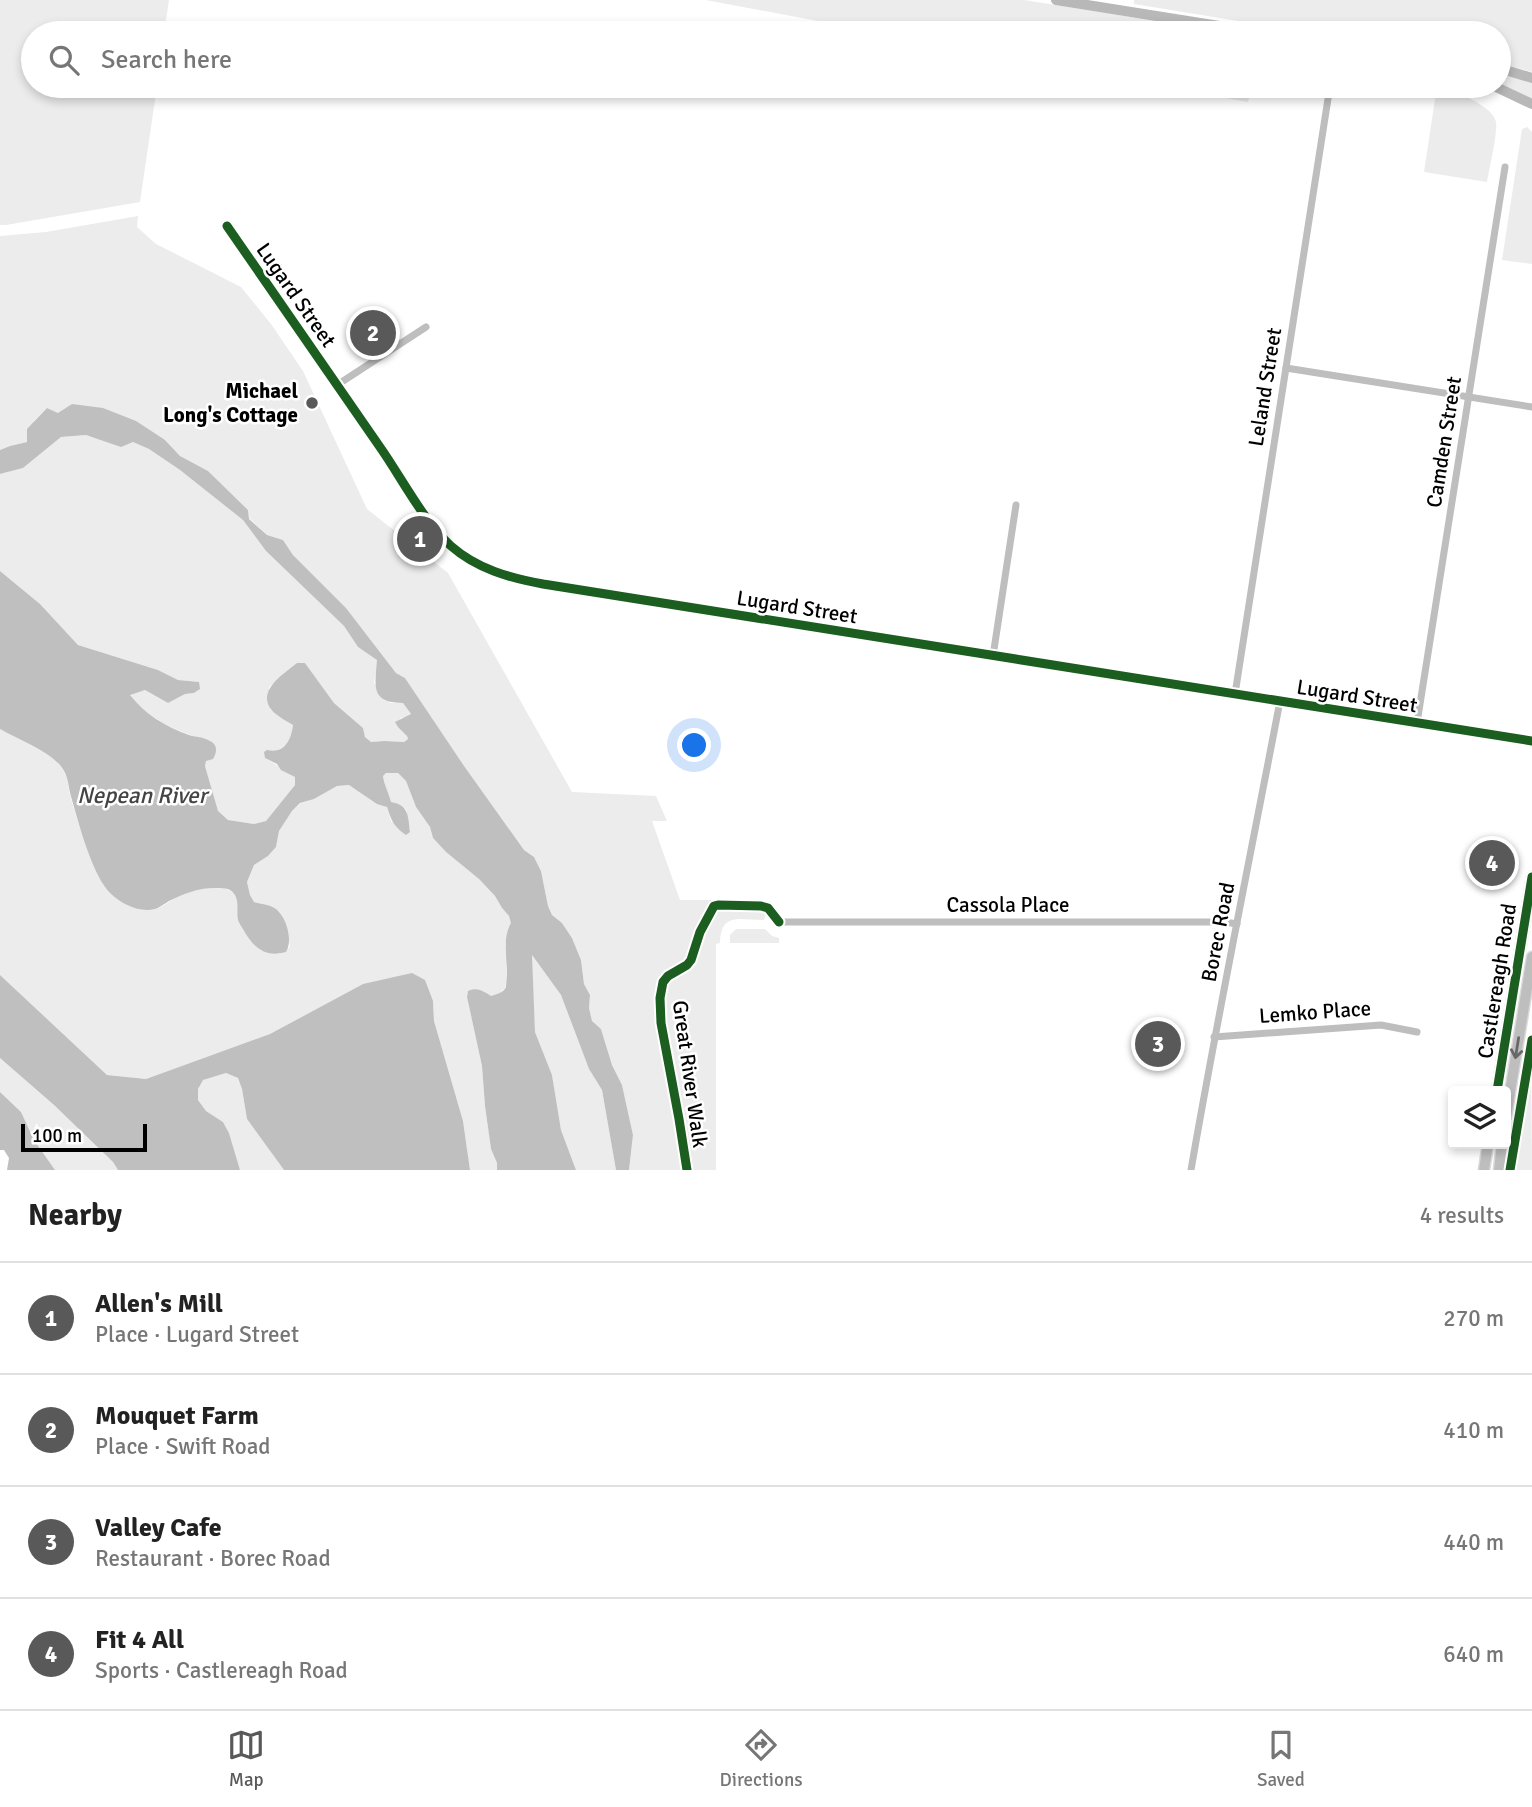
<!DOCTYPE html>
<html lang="en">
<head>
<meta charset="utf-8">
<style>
	body { margin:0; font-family:Signika,sans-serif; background:#f2f2f2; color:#222 }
	.controls { position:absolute; right:21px; bottom:21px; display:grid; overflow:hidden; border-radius:7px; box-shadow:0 4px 10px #0003 }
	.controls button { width:63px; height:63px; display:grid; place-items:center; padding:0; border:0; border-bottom:2px solid #e0e0e0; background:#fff; color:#222; font:35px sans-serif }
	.scale { position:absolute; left:21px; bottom:18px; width:126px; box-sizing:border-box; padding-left:7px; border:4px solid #000; border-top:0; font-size:19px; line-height:24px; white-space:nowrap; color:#000; -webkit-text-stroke:5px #fff; paint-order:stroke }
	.you { position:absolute; left:695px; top:746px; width:24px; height:24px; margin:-18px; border:5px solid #fff; border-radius:50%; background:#1a73e8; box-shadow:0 0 0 10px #1a73e833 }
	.badge { display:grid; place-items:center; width:46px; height:46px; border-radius:50%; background:#595959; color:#fff; font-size:23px; font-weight:700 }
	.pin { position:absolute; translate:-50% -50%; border:4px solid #fff; box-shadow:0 2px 7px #0006 }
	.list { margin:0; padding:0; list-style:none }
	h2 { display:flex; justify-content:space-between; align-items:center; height:91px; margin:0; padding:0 28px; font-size:30px }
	h2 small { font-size:23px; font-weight:400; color:#767676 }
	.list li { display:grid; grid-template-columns:46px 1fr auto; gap:21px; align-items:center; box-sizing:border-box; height:112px; padding:0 28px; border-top:2px solid #e0e0e0 }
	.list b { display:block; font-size:26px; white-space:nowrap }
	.list p { margin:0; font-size:23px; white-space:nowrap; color:#767676 }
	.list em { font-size:23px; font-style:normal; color:#767676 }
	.icon { flex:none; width:38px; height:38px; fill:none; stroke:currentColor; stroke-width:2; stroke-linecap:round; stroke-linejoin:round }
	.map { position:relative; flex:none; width:1532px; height:1170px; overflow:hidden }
	.search { position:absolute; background:#fff; box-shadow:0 4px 10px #0003; left:21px; right:21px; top:21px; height:77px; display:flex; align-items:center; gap:18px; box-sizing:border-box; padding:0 24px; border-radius:38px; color:#767676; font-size:26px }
	.sheet { height:539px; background:#fff }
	nav { display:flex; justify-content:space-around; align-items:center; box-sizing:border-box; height:98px; border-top:2px solid #e0e0e0; background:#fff; font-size:19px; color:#767676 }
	nav a { display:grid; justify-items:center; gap:4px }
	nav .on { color:#595959 }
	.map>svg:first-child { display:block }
	.green { fill:#ececec }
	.water { fill:#bfbfbf }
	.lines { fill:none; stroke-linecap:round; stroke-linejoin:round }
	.primary-casing { stroke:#dbdbdb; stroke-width:13 }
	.street { stroke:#bebebe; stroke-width:7 }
	.secondary { stroke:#b8b8b8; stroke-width:10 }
	.primary { stroke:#bebebe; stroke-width:10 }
	.cycleway-casing { stroke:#fff; stroke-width:13 }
	.cycleway { stroke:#1b5e20; stroke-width:9 }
	.oneway { stroke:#686868 }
	.poi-dot { fill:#595959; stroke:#fff; stroke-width:2.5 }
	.labels { text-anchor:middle; stroke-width:5; stroke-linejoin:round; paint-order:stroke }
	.street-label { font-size:21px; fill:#000; stroke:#fff }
	.poi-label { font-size:21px; font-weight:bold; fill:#000; stroke:#fff; text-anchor:end }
	.water-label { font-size:23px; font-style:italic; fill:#444; stroke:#fff }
</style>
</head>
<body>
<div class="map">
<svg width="1532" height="1170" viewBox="0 0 1532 1170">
	<rect width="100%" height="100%" fill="#fff"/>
	<g class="green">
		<path d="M0,0H169L164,33H33V86H157L140,202L6,225H0Z"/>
		<path d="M706,0H1024L1231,33H882Z"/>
		<path d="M1134,0H1532V72L1499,63V33H1311L1134,4Z"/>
		<path d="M1499,72L1532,83V100L1499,84Z"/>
		<path d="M1160,86H1252L1248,102Z"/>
		<path d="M1437,86C1452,90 1493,105 1496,122C1498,131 1489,170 1487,182L1424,172Z"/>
		<path d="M1527,127L1532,132V264L1502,260L1522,129Z"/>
		<path d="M138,216L137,227L156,244L241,287L271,324L303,371L367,509L448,573L572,792L656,796L667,821H652L680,900H716V906L761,907L767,910L764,920C739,920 721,912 720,943L716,944V1170H629L633,1135L622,1085L612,1065L601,1029L592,1021L589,1008L590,995L584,984L581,960L572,938L562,923L552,915L548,906L541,871L534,857L524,850L464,767L405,678L396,673L346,608L293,555L283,540L267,535L249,518L248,510L208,471L180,456L165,440L58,413L47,408L34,421L27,442L10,446L0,450V236L46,232Z"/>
		<path d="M86,435L121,446L133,442L149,449L180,470L243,520L266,551L344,626L358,647L378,660L374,683L390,703H403L411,714L408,717L400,718L408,739L404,742L384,741L371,742L365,737L363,728L334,703L305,663H297L269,687L270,709L293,725C291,748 281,747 265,758C277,764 283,771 295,777V785L266,821L254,824L228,820L218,812L205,766L210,741C178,732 151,721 129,694L145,690L168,703L185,694L194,693L199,690V682L178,680L158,670L78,645L40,604L0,571V474L23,468L61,437Z"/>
		<path d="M0,729C19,740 45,749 60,765C67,774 68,784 70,795C75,815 97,882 111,894C120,901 143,912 155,909C163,907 171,900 179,896C192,890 230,879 237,899C239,905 238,914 238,920L278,954L286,952L290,946C281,915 287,911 254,902L250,895L247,882L254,865L268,856L276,847L279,831L292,811L301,803L314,799L337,786L349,785L387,807L391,821L410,832L406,809L391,802C389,793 384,785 383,776L386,773H398L406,781L416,807L430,827L433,838L446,852L479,879L495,896L502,908L509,916L512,923L505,944L507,979L505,988L500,993L491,996L483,991H468L467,997L482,1066L485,1106L491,1149L497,1163V1170H470L463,1121L434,1021L433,1001L363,984L270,1034L146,1079L107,1075L0,975Z"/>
		<path d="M736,929H765L772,936L779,938V943H730V935Z"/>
		<path d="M531,954L561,995L589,1069L602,1090L616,1170H576L561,1130L552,1075L535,1032Z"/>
		<path d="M1531,1053L1532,1170H1512Z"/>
		<path d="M0,1058L54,1105L113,1162L118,1170H55L34,1140L21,1112L0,1092Z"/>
		<path d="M226,1073L238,1078L242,1089L247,1119L284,1170H240L229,1133L223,1122L206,1111L198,1100V1089L202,1080Z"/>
	</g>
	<g class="water">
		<path d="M72,404L103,408L136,421L165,440L180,456L208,471L248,510L249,519L267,535L283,540L293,555L346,608L396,673L405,678L464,766L524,850L534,857L541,871L548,906L552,915L562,923L572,938L581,960L584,984L590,995L589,1008L592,1021L601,1029L612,1065L622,1085L633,1135L629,1170H616L602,1090L589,1069L561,995L532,955L535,1032L552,1075L561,1130L576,1170H497V1163L491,1149L485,1106L482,1066L467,997L468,991C477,987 483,991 491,996C497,994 503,993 506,987C506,985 507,977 507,975C507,957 502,939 511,923L509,916L502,908L495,896L479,879L446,852L433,838L430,827L416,807L406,781L398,773H386L383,776C384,785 389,793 391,802C409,805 408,816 410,832L406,835C394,827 391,820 387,807L377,804L349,785L337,786L314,799L300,803L292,811L279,831L276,847L268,856L254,865L247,882L250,895L254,902C261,904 271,905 276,909C287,918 293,941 286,952C264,958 253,947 243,929C243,929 238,921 238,920C236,910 241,897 230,890C226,888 219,888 214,888C198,888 183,894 169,901C164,904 159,908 155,909C139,913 122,904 111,894C93,877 79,825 72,800C68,788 69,775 60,765C45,749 19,740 0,729V571L40,604L78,645L158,670L178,680L199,682L200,689L194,693L185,694L168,703L145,690L130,695C145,714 166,727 189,735C195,737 204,737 210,741C218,745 217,752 213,759L206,761L205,766L218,811L228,820L254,824L266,821L295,785V777L281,770L277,764L265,758L264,752L267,750C284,754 291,741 293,725C286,721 274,714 270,708C258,689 285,673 297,663H305L334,703L363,728L365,737L371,742L384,741L404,742L408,739L407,736L398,727L395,722L411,714L403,703C370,703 375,686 377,660L358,647L344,626L266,551L243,520L180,470L149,449L133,442L121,447L86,435L61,437L23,468L0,474V450L10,446L27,442V429L47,408L58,413Z"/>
		<path d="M412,973L425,980L433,1001L434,1021L463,1121L470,1170H284L247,1119L242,1089L238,1078L226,1073L203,1080L198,1089V1100L206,1111L223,1122L229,1133L240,1170H118L113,1162L54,1105L0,1058V975L107,1075L146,1079L270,1034L363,984Z"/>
		<path d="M0,1092L21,1112L34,1140L55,1170H7L9,1158L4,1150H0Z"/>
	</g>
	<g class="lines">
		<g class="primary-casing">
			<g id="primary">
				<path d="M1497,1091L1532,877"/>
				<path d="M1506,1117L1532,957"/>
				<path d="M1484,1170L1488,1144"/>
				<path d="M1499,1170L1502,1144"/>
			</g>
		</g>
		<g class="street">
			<path d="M227,226C279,301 331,376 382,450C402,479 425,523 451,546C477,569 510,578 543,584L1532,741"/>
			<path d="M1286,368L1532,407"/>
			<path d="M337,385L426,327"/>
			<path d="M993,656L1016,505"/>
			<path d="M1235,694L1330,86"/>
			<path d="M1417,723L1505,167"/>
			<path d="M779,922H1225L1237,924"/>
			<path d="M1214,1037L1381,1025L1417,1032"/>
			<path d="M1191,1170C1218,1013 1250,858 1280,701"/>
		</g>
		<g class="secondary">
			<path d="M1056,0L1263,33"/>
			<path d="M1499,68L1532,78"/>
			<path d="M1494,86L1532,104"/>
		</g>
		<use href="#primary" class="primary"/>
		<g class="cycleway-casing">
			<g id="cycleway">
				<path d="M227,226C279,301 331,376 382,450C402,479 425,523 451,546C477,569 510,578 543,584L1532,741"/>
				<path d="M1497,1091L1532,877"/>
				<path d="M687,1170L679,1119L661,1023L660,998L663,982L668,976L687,965L691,960L700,932L714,906L718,905L761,906L768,908L779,922"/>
				<path d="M1510,1170L1532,1040"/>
			</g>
		</g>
		<use href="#cycleway" class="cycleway"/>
	</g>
	<defs><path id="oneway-shaft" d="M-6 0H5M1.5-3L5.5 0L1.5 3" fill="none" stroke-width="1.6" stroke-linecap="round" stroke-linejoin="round" transform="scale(1.75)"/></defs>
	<use class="oneway" href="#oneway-shaft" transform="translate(1517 1048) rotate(99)"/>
	<circle class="poi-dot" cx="312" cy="403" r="7"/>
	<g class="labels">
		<g class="street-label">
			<text transform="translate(296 295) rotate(55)" y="7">Lugard Street</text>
			<text transform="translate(1265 387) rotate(-81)" y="7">Leland Street</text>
			<text transform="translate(1444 442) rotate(-81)" y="7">Camden Street</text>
			<text transform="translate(797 607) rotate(9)" y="7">Lugard Street</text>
			<text transform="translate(1357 696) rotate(9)" y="7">Lugard Street</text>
			<text x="1008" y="912">Cassola Place</text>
			<text transform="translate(1218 932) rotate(-79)" y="7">Borec Road</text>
			<text transform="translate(1497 981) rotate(-81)" y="7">Castlereagh Road</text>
			<text transform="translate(1315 1012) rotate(-4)" y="7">Lemko Place</text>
			<text transform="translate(690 1074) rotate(82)" y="7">Great River Walk</text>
		</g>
		<g class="poi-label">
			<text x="298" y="398">Michael<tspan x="298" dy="24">Long's Cottage</tspan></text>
		</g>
		<g class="water-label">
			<text x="142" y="803">Nepean River</text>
		</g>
	</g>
</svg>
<div class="controls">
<button><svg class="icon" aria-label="layers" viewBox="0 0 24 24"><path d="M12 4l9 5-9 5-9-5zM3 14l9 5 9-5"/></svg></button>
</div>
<div class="scale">100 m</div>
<div class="you"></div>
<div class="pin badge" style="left:420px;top:539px">1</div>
<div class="pin badge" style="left:373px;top:333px">2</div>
<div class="pin badge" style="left:1158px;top:1044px">3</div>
<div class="pin badge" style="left:1492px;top:863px">4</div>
<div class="search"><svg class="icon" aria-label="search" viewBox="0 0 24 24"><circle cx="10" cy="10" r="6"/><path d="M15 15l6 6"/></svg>Search here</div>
</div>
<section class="sheet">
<h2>Nearby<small>4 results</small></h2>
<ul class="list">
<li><span class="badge">1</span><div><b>Allen's Mill</b><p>Place · Lugard Street</p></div><em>270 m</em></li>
<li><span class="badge">2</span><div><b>Mouquet Farm</b><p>Place · Swift Road</p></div><em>410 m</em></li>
<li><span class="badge">3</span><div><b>Valley Cafe</b><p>Restaurant · Borec Road</p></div><em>440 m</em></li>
<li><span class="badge">4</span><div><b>Fit 4 All</b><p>Sports · Castlereagh Road</p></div><em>640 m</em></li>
</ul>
</section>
<nav>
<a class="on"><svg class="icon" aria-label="map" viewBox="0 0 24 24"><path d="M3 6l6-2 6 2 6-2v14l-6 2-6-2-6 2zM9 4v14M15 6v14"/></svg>Map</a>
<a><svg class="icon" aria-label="directions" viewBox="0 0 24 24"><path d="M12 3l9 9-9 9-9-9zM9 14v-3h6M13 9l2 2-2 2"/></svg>Directions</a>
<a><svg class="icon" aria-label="saved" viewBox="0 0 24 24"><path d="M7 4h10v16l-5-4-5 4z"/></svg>Saved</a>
</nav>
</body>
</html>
